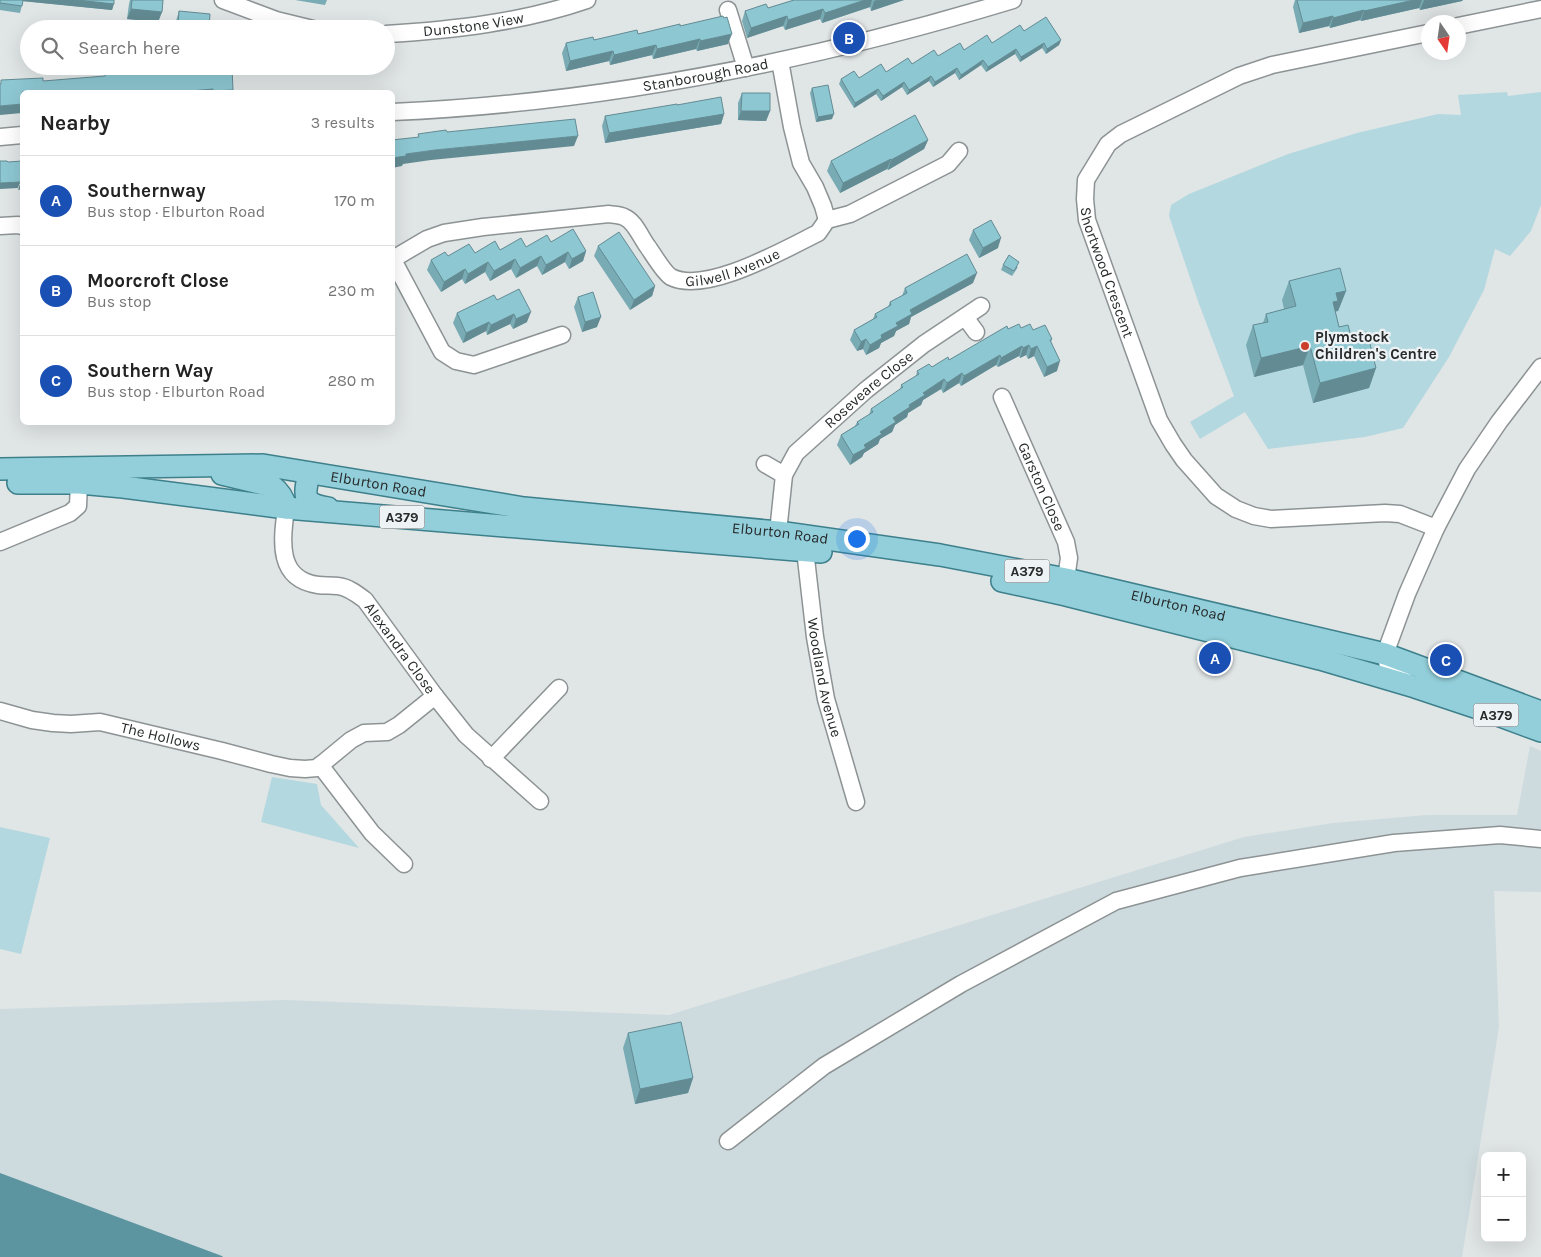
<!DOCTYPE html>
<html lang="en">
<head>
<meta charset="utf-8">
<style>
	body { margin:0; font-family:Karla,sans-serif; background:#f6f6f6; color:#222 }
	.controls { position:absolute; right:15px; bottom:15px; display:grid; overflow:hidden; border-radius:8px; box-shadow:0 5px 20px #0002 }
	.controls button { width:45px; height:45px; display:grid; place-items:center; padding:0; border:0; border-bottom:1px solid #e0e0e0; background:#fff; color:#222; font:25px sans-serif }
	.compass { position:absolute; left:1421px; top:15px; width:45px; height:45px; border-radius:50%; background:#fff; box-shadow:0 5px 20px #0002; rotate:167deg }
	.you { position:absolute; left:856px; top:538px; width:18px; height:18px; margin:-12px; border:4px solid #fff; border-radius:50%; background:#1a73e8; box-shadow:0 0 0 8px #1a73e833 }
	.badge { display:grid; place-items:center; width:32px; height:32px; border-radius:50%; background:#cb3f2a; color:#fff; font-size:16px; font-weight:700 }
	.pin { position:absolute; translate:-50% -50%; border:2px solid #fff; box-shadow:0 1px 5px #0006 }
	.list { margin:0; padding:0; list-style:none }
	h2 { display:flex; justify-content:space-between; align-items:center; height:65px; margin:0; padding:0 20px; font-size:21px }
	h2 small { font-size:16px; font-weight:400; color:#767676 }
	.list li { display:grid; grid-template-columns:32px 1fr auto; gap:15px; align-items:center; box-sizing:border-box; height:90px; padding:0 20px; border-top:1px solid #e0e0e0 }
	.list b { display:block; font-size:19px; white-space:nowrap }
	.list p { margin:0; font-size:16px; white-space:nowrap; color:#767676 }
	.list em { font-size:16px; font-style:normal; color:#767676 }
	.icon { flex:none; width:28px; height:28px; fill:none; stroke:currentColor; stroke-width:2; stroke-linecap:round; stroke-linejoin:round }
	.map { position:relative; flex:none; width:1541px; height:1257px; overflow:hidden }
	.search { position:absolute; background:#fff; box-shadow:0 5px 20px #0002; left:20px; top:20px; width:375px; height:55px; display:flex; align-items:center; gap:12px; box-sizing:border-box; padding:0 18px; border-radius:28px; color:#767676; font-size:19px }
	.panel { position:absolute; background:#fff; box-shadow:0 5px 20px #0002; left:20px; top:90px; width:375px; height:335px; border-radius:8px }
	.map>svg:first-child { display:block }
	.built { fill:#cedbde }
	.green { fill:#b4d8e0 }
	.water { fill:#5c95a0 }
	.lines { fill:none; stroke-linecap:round; stroke-linejoin:round }
	.minor-casing { stroke:#8d9394; stroke-width:19 }
	.major-casing { stroke:#3d808c; stroke-width:24 }
	.minor { stroke:#fff; stroke-width:16 }
	.major { stroke:#92cfda; stroke-width:21 }
	.wall { fill:#79abb5 }
	.shaded-wall { fill:#638b93 }
	.building { fill:#8dc7d2; stroke:#638b93 }
	.poi-dot { fill:#cb3f2a; stroke:#edf2f4; stroke-width:2 }
	.labels { text-anchor:middle; stroke-width:4.5; stroke-linejoin:round; paint-order:stroke }
	.shield { fill:#edf2f4; stroke:#626567; stroke-width:1 }
	.shield-label { font-size:14px; font-weight:bold; fill:#27292a }
	.street-label { font-size:15px; fill:#27292a; stroke:#edf2f4 }
	.poi-label { font-size:15px; font-weight:bold; fill:#27292a; stroke:#edf2f4; text-anchor:start }
</style>
</head>
<body>
<div class="map">
<svg width="1541" height="1257" viewBox="0 0 1541 1257">
	<rect width="100%" height="100%" fill="#e0e5e6"/>
	<path class="built" d="M1530,746L1541,751V892L1494,891L1499,1027L1462,1257H0V1009L286,1000L669,1015L1244,837L1333,823L1427,815H1517Z"/>
	<g class="green">
		<path d="M1507,92L1508,96L1541,92V205L1531,231L1510,256L1495,249L1484,290L1449,357L1403,428L1365,437L1268,449L1245,412L1200,439L1190,422L1234,396L1199,304L1169,216L1171,205L1189,194L1288,154L1357,133L1438,114L1461,115L1458,95Z"/>
		<path d="M272,777L317,784L321,805L359,848L261,822Z"/>
		<path d="M0,827L50,838L21,954L0,949Z"/>
	</g>
	<path class="water" d="M0,1173L222,1256L223,1257H0Z"/>
	<g class="lines">
		<g class="minor-casing">
			<g id="minor">
				<path d="M223,0L276,20L313,29"/>
				<path d="M728,10L746,68"/>
				<path d="M1458,26L1541,9"/>
				<path id="s1" d="M1428,33L1272,65L1239,76L1121,134L1108,144L1086,180L1085,199L1087,220L1159,420L1173,444L1184,460L1216,496L1236,509L1254,516L1271,519L1385,513L1400,514L1436,528"/>
				<path id="s2" d="M386,34C454,30 523,22 587,0"/>
				<path d="M780,61L792,127L801,163L815,187L823,206L827,220"/>
				<path id="s3" d="M392,112C603,103 812,61 1013,0"/>
				<path d="M0,137L22,135"/>
				<path d="M0,226L18,225L22,226"/>
				<path d="M392,258L442,352L456,361L474,365L562,335"/>
				<path id="s4" d="M393,259L427,239L444,233L483,227L609,214C614,215 620,215 624,217C635,221 641,238 648,247C653,254 664,273 671,277C706,295 785,249 818,233L827,220L850,214L948,164L959,151"/>
				<path d="M965,317L976,332"/>
				<path id="s5" d="M1002,397L1066,542L1069,558L1066,579"/>
				<path d="M765,464L784,475"/>
				<path id="s6" d="M286,508C282,540 276,579 318,585C325,586 331,585 338,586C348,587 357,594 365,600L435,696L466,735L540,801"/>
				<path id="s7" d="M778,532L784,475L796,453L866,390L924,344L981,306"/>
				<path d="M0,542L70,513L78,506L79,483"/>
				<path id="s8" d="M805,550L815,637L826,699L856,802"/>
				<path d="M1406,681L1389,670L1385,654L1407,594L1436,528L1467,469L1499,422L1541,367"/>
				<path id="s9" d="M0,711L32,720L53,723L71,724L100,722L222,751L271,764L290,768L305,769L317,768L351,740L364,733L387,732L399,725L435,696"/>
				<path d="M491,759L559,688"/>
				<path d="M320,765L372,833L404,864"/>
				<path d="M728,1141L824,1066L961,984L1116,901L1240,868L1394,843L1500,835L1541,839"/>
			</g>
		</g>
		<g class="major-casing">
			<g id="major">
				<path id="s10" d="M0,469L263,465L524,508L778,532L940,555L1066,579L1385,654L1541,712"/>
				<path d="M309,473C304,496 302,504 328,508"/>
				<path d="M222,474L272,486C280,492 284,499 286,508"/>
				<path d="M18,483H79L123,487L286,508L821,552"/>
				<path d="M1002,581L1066,595L1320,659L1415,687L1484,710L1541,731"/>
			</g>
		</g>
		<use href="#minor" class="minor"/>
		<use href="#major" class="major"/>
	</g>
	<g class="wall">
		<path d="M0,0H114L112,10L23,1L20,13L0,10Z"/>
		<path d="M130,0H163L162,12L158,22L127,19L129,4Z"/>
		<path d="M295,0H327L325,5Z"/>
		<path d="M794,0H904L871,11L870,7L822,23L820,19L785,30L783,26L747,38L742,21L745,11L768,8Z"/>
		<path d="M1295,0H1463L1462,1L1420,10L1419,8L1361,21L1360,20L1330,28L1329,26L1299,33L1293,7Z"/>
		<path d="M179,11L209,29H175L176,21Z"/>
		<path d="M680,26L728,44L697,51L696,49L653,59L652,55L610,65L609,61L566,71L562,53L566,43L638,34Z"/>
		<path d="M1024,31L1061,40L1059,45L1046,54L1042,48L1020,62L1015,54L986,72L981,65L959,80L955,73L933,87L929,81L907,95L902,87L881,101L876,94L854,108L839,84L841,79L859,78L886,72L938,56L992,43Z"/>
		<path d="M812,88L832,119L816,122L810,93Z"/>
		<path d="M742,93L770,111L766,121L738,120V103Z"/>
		<path d="M677,105L724,114L721,124L605,143L602,126L605,116Z"/>
		<path d="M928,140L924,149L888,170L887,169L840,193L827,171L831,161Z"/>
		<path d="M973,230L998,248L979,258L969,240Z"/>
		<path d="M551,242L586,251L583,261L569,269L565,262L542,275L537,266L516,278L511,269L490,281L485,272L465,284L462,279L441,292L427,270L431,260L448,256L475,253L526,247Z"/>
		<path d="M598,246L655,286L652,296L630,310L594,256Z"/>
		<path d="M1003,265L1018,267L1012,276L1001,270Z"/>
		<path d="M1289,281L1346,291L1338,311H1335L1339,327L1351,336L1376,368L1369,388L1313,403L1303,365L1254,377L1246,345L1253,325L1263,323L1266,314L1284,309L1282,300Z"/>
		<path d="M973,283L911,317L909,324L896,331L894,336L881,343L879,348L866,355L863,349L857,351L850,340L854,330L873,319L875,314L888,307L890,302L902,296L905,288Z"/>
		<path d="M578,297L597,327L582,332L574,307Z"/>
		<path d="M497,300L527,322L513,329L510,324L487,335L486,331L463,343L453,323L457,313Z"/>
		<path d="M1021,328L1033,330L1052,339L1051,342L1057,371L1044,377L1034,356L1028,359L1026,355L1020,358L1019,356L998,367L996,365L961,386L959,383L943,393L941,389L923,400L921,405L908,413L907,417L895,425L892,432L880,439L878,444L864,453L862,457L850,465L837,445L841,435L855,426L857,422L869,415L871,409L900,390L901,385L916,376L917,371L932,367L949,360L1008,329Z"/>
		<path d="M628,1033L693,1078L688,1093L635,1104L623,1048Z"/>
	</g>
	<g class="shaded-wall">
		<path d="M22,0H77L114,4L112,10L21,1Z"/>
		<path d="M865,0H872L870,7L822,23L825,13Z"/>
		<path d="M877,0H904L871,11L874,1Z"/>
		<path d="M1414,0H1422L1419,8L1361,21L1364,11Z"/>
		<path d="M1424,0H1463L1462,1L1420,10Z"/>
		<path d="M131,9L162,12L158,22L127,19Z"/>
		<path d="M823,9L820,19L785,30L788,20Z"/>
		<path d="M1364,10L1360,20L1330,28L1333,18Z"/>
		<path d="M787,16L783,26L747,38L751,28Z"/>
		<path d="M1333,16L1329,26L1299,33L1303,23Z"/>
		<path d="M178,26L204,29H177Z"/>
		<path d="M732,34L728,44L697,51L700,41Z"/>
		<path d="M700,39L696,49L653,59L657,49Z"/>
		<path d="M1061,40L1059,45L1046,54L1047,49Z"/>
		<path d="M1044,43L1042,48L1020,62L1021,57Z"/>
		<path d="M656,45L652,55L610,65L614,55Z"/>
		<path d="M1016,49L1015,54L986,72L988,67Z"/>
		<path d="M613,51L609,61L566,71L570,61Z"/>
		<path d="M983,60L981,65L959,80L961,75Z"/>
		<path d="M957,68L955,73L933,87L935,82Z"/>
		<path d="M931,76L929,81L907,95L909,90Z"/>
		<path d="M904,82L902,87L881,101L883,96Z"/>
		<path d="M213,89L212,92H179Z"/>
		<path d="M878,89L876,94L854,108L855,103Z"/>
		<path d="M233,90L232,92H213V91Z"/>
		<path d="M22,104V113L0,115V106Z"/>
		<path d="M741,111H770L766,121L738,120Z"/>
		<path d="M724,114L721,124L605,143L609,133Z"/>
		<path d="M834,114L832,119L816,122L818,117Z"/>
		<path d="M578,136L574,146L431,160L403,164L402,166L392,168V158L406,154L435,150Z"/>
		<path d="M928,140L924,149L888,170L891,160Z"/>
		<path d="M891,159L887,169L840,193L843,183Z"/>
		<path d="M20,182L18,188L0,189V183Z"/>
		<path d="M20,184H22V189L18,190Z"/>
		<path d="M1001,238L998,248L979,258L983,248Z"/>
		<path d="M586,251L583,261L569,269L572,259Z"/>
		<path d="M568,252L565,262L542,275L546,265Z"/>
		<path d="M541,256L537,266L516,278L520,268Z"/>
		<path d="M515,259L511,269L490,281L494,271Z"/>
		<path d="M488,262L485,272L465,284L468,274Z"/>
		<path d="M465,269L462,279L441,292L444,282Z"/>
		<path d="M977,273L973,283L911,317L909,324L896,331L894,336L881,343L879,348L866,355L870,345L881,335L896,323L910,310Z"/>
		<path d="M655,286L652,296L630,310L634,300Z"/>
		<path d="M1346,291L1338,311L1334,312L1326,322L1336,293Z"/>
		<path d="M531,312L527,322L513,329L516,319Z"/>
		<path d="M514,314L510,324L487,335L491,325Z"/>
		<path d="M601,317L597,327L582,332L585,322Z"/>
		<path d="M489,322L486,331L463,343L466,333Z"/>
		<path d="M866,339L863,349L857,351L861,342Z"/>
		<path d="M1029,345L1026,355L1020,358L1023,348Z"/>
		<path d="M1022,346L1019,356L998,367L1001,358Z"/>
		<path d="M1037,346L1034,356L1028,359L1031,349Z"/>
		<path d="M1310,346L1303,365L1254,377L1261,358Z"/>
		<path d="M1000,355L996,365L961,386L964,376Z"/>
		<path d="M1060,361L1057,371L1044,377L1047,367Z"/>
		<path d="M1376,368L1369,388L1313,403L1320,383Z"/>
		<path d="M962,373L959,383L943,393L947,383Z"/>
		<path d="M944,379L941,389L923,400L921,405L908,413L907,417L895,425L892,432L880,439L878,444L864,453L862,457L850,465L853,455L880,432L893,418L923,393Z"/>
		<path d="M693,1078L688,1093L635,1104L640,1089Z"/>
	</g>
	<g class="building">
		<path d="M0,0H23L22,6L0,3Z"/>
		<path d="M77,0H114V4Z"/>
		<path d="M132,0H163L162,12L131,9Z"/>
		<path d="M794,0H865L825,13L823,9L788,20L787,16L751,28L745,11L766,4L768,8Z"/>
		<path d="M1297,0H1414L1364,11V10L1333,18V16L1303,23Z"/>
		<path d="M179,11L210,14L209,29L178,26Z"/>
		<path d="M723,16L724,18L727,17L732,34L700,41V39L657,49L656,45L614,55L613,51L570,61L566,43L593,37L594,40L637,30L638,34L680,24V26Z"/>
		<path d="M1046,17L1061,40L1047,49L1044,43L1021,57L1016,49L988,67L983,60L961,75L957,68L935,82L931,76L909,90L904,82L883,96L878,89L855,103L841,79L854,71L859,78L881,64L886,72L908,58L912,64L934,50L938,56L960,43L964,50L987,35L992,43L1020,25L1024,31Z"/>
		<path d="M227,23L258,25V29H226Z"/>
		<path d="M201,68V70L232,68L233,90L213,91V89L179,92H22V104L0,106V84H1V80L43,78V81L105,76V72L147,71L148,73Z"/>
		<path d="M828,85L834,114L818,117L812,88Z"/>
		<path d="M742,93H770V111H741Z"/>
		<path d="M721,97L724,114L609,133L605,116L677,104V105Z"/>
		<path d="M915,115L928,140L891,160V159L843,183L831,161Z"/>
		<path d="M575,119L578,136L435,150L406,154V156L392,158V140L419,137L418,134L446,130L447,132Z"/>
		<path d="M0,161H7L8,162L22,161V184H20V182L0,183Z"/>
		<path d="M991,220L1001,238L983,248L973,230Z"/>
		<path d="M573,229L586,251L572,259L568,252L546,265L541,256L520,268L515,259L494,271L488,262L468,274L465,269L444,282L431,260L445,252L448,256L469,244L475,253L495,241L500,250L521,238L526,247L547,235L551,242Z"/>
		<path d="M619,232L655,286L634,300L598,246Z"/>
		<path d="M967,254L977,273L910,310L912,314L896,323L898,326L881,335L882,338L870,345L866,339L861,342L854,330L877,317L875,314L891,305L890,302L907,293L905,288Z"/>
		<path d="M1009,255L1019,262L1014,271L1003,265Z"/>
		<path d="M1340,268L1346,291L1336,293L1338,301L1333,302L1339,327L1348,325L1351,336L1367,332L1376,368L1320,383L1310,346L1261,358L1253,325L1268,322L1266,314L1296,306L1289,281Z"/>
		<path d="M519,289L531,312L516,319L514,314L491,325L489,322L466,333L457,313L494,295L497,300Z"/>
		<path d="M593,292L601,317L585,322L578,297Z"/>
		<path d="M1019,324L1021,328L1030,324L1033,330L1045,325L1052,339L1050,340L1060,361L1047,367L1037,346L1031,349L1029,345L1023,348L1022,346L1001,358L1000,355L964,376L962,373L947,383L944,379L923,393L925,395L909,405L910,407L893,418L896,422L880,432L882,434L864,445L866,448L853,455L841,435L859,424L857,422L873,412L871,409L903,387L901,385L919,374L917,371L929,364L932,367L948,357L949,360L1007,326L1008,329Z"/>
		<path d="M681,1022L693,1078L640,1089L628,1033Z"/>
	</g>
	<circle class="poi-dot" cx="1305" cy="346" r="5"/>
	<g class="labels">
		<g class="shield">
			<rect x="379.5" y="505.5" width="45" height="23" rx="4"/>
			<rect x="1004.5" y="559.5" width="45" height="23" rx="4"/>
			<rect x="1473.5" y="703.5" width="45" height="23" rx="4"/>
		</g>
		<g class="shield-label">
			<text x="402" y="522">A379</text>
			<text x="1027" y="576">A379</text>
			<text x="1496" y="720">A379</text>
		</g>
		<g class="street-label">
			<text dy="5" stroke="none"><textPath href="#s2" startOffset="88">Dunstone View</textPath></text>
			<text dy="5" stroke="none"><textPath href="#s3" startOffset="316">Stanborough Road</textPath></text>
			<text dy="5" stroke="none"><textPath href="#s4" startOffset="380">Gilwell Avenue</textPath></text>
			<text dy="5" stroke="none"><textPath href="#s1" startOffset="480">Shortwood Crescent</textPath></text>
			<text dy="5" stroke="none"><textPath href="#s7" startOffset="179">Roseveare Close</textPath></text>
			<text dy="5" stroke="none"><textPath href="#s10" startOffset="380">Elburton Road</textPath></text>
			<text dy="5" stroke="none"><textPath href="#s5" startOffset="98">Garston Close</textPath></text>
			<text dy="5" stroke="none"><textPath href="#s10" startOffset="785">Elburton Road</textPath></text>
			<text dy="5" stroke="none"><textPath href="#s10" startOffset="1190">Elburton Road</textPath></text>
			<text dy="5" stroke="none"><textPath href="#s6" startOffset="206">Alexandra Close</textPath></text>
			<text dy="5" stroke="none"><textPath href="#s8" startOffset="129">Woodland Avenue</textPath></text>
			<text dy="5" stroke="none"><textPath href="#s9" startOffset="164">The Hollows</textPath></text>
		</g>
		<g class="poi-label">
			<text x="1315" y="342">Plymstock<tspan x="1315" dy="17">Children's Centre</tspan></text>
		</g>
	</g>
</svg>
<div class="controls">
<button>+</button>
<button>−</button>
</div>
<svg class="compass" viewBox="-18 -18 36 36"><path d="M0-13l5 13h-10z" fill="#e53935"/><path d="M0 13l5-13h-10z" fill="#767676"/></svg>
<div class="you"></div>
<div class="pin badge" style="left:1215px;top:658px;background:#1a4fb4">A</div>
<div class="pin badge" style="left:849px;top:38px;background:#1a4fb4">B</div>
<div class="pin badge" style="left:1446px;top:660px;background:#1a4fb4">C</div>
<div class="search"><svg class="icon" aria-label="search" viewBox="0 0 24 24"><circle cx="10" cy="10" r="6"/><path d="M15 15l6 6"/></svg>Search here</div>
<section class="panel">
<h2>Nearby<small>3 results</small></h2>
<ul class="list">
<li><span class="badge" style="background:#1a4fb4">A</span><div><b>Southernway</b><p>Bus stop · Elburton Road</p></div><em>170 m</em></li>
<li><span class="badge" style="background:#1a4fb4">B</span><div><b>Moorcroft Close</b><p>Bus stop</p></div><em>230 m</em></li>
<li><span class="badge" style="background:#1a4fb4">C</span><div><b>Southern Way</b><p>Bus stop · Elburton Road</p></div><em>280 m</em></li>
</ul>
</section>
</div>
</body>
</html>
